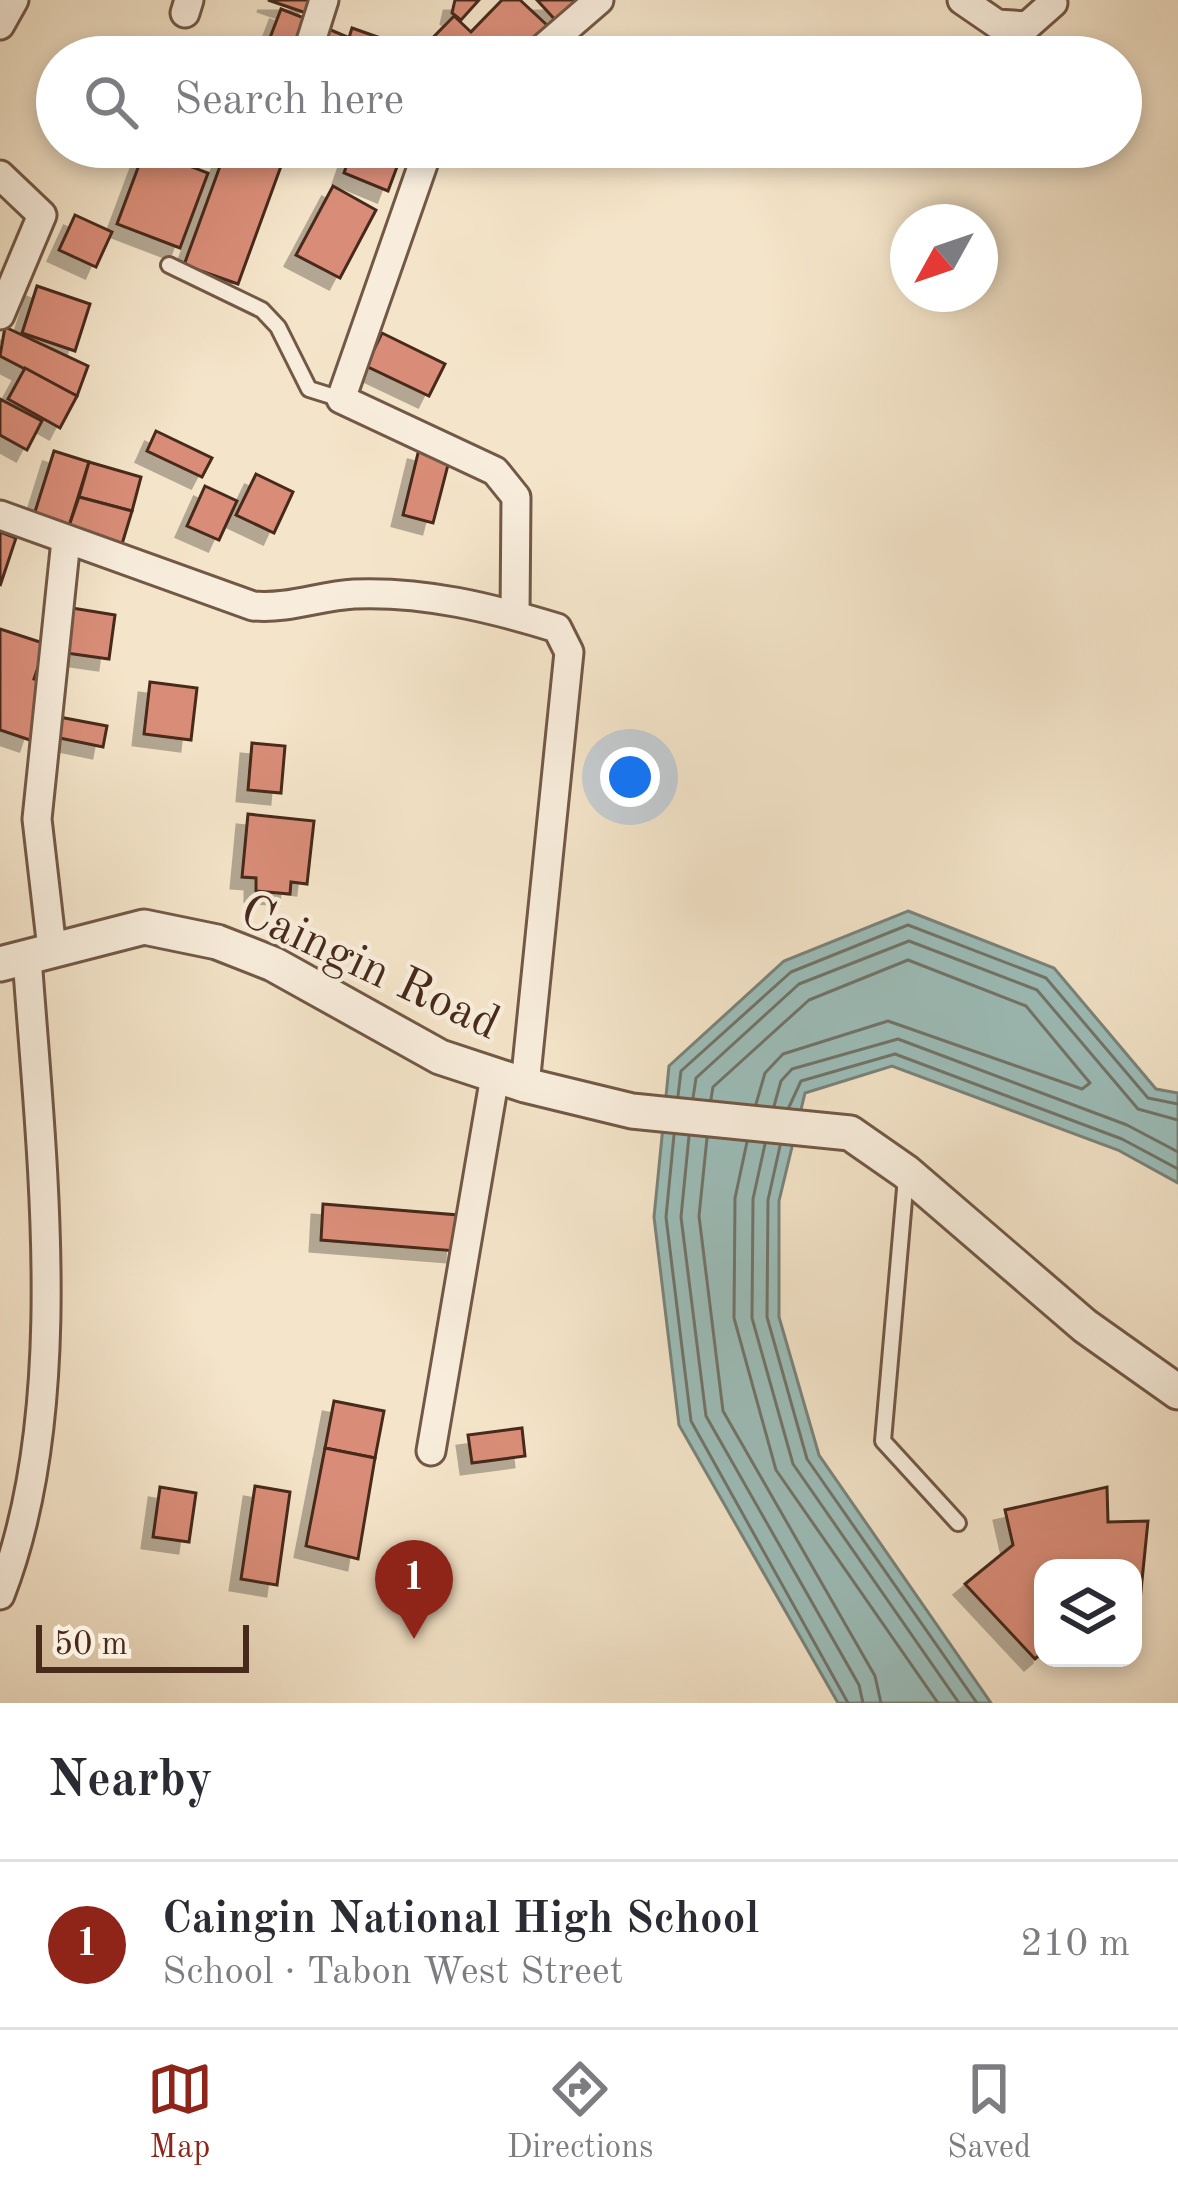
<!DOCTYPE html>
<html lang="en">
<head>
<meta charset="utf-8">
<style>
	body { margin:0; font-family:"Old Standard TT",serif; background:#f2f2f3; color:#2b2b33 }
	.controls { position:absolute; right:36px; bottom:36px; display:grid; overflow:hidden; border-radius:24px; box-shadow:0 6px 18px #0003 }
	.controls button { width:108px; height:108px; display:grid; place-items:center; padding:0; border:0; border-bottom:3px solid #e1e1e2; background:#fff; color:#2b2b33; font:60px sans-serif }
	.compass { position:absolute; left:890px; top:204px; width:108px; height:108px; border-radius:50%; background:#fff; box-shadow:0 6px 18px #0003; rotate:230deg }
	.scale { position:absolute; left:36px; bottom:30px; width:213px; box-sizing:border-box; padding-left:12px; border:6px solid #472a1a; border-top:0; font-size:33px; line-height:42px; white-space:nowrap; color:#472a1a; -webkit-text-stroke:9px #f8eddc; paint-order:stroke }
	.you { position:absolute; left:630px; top:777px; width:42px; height:42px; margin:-30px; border:9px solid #fff; border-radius:50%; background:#1a73e8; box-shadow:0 0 0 18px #1a73e833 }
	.badge { display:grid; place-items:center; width:78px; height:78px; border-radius:50%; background:#8f2418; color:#fff; font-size:39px; font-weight:700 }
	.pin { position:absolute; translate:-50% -99px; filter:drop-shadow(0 3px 6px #0008) }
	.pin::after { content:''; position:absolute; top:63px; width:42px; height:36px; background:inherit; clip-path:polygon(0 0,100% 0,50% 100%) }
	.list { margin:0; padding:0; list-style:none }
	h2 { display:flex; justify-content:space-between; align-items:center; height:156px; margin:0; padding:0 48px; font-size:51px }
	h2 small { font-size:39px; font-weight:400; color:#7c7c81 }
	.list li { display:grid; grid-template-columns:78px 1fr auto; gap:36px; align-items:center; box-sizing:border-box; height:168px; padding:0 48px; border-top:3px solid #e1e1e2 }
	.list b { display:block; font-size:45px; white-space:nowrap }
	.list p { margin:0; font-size:39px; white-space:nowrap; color:#7c7c81 }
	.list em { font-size:39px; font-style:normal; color:#7c7c81 }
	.icon { flex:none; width:66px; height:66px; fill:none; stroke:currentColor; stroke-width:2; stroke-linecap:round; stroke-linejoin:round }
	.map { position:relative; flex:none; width:1178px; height:1703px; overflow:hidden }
	.search { position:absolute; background:#fff; box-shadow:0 6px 18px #0003; left:36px; right:36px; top:36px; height:132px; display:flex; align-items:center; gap:30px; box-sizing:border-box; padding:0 42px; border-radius:66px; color:#7c7c81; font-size:45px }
	.sheet { height:324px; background:#fff }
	nav { display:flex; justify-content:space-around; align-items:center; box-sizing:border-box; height:168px; border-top:3px solid #e1e1e2; background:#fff; font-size:33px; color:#7c7c81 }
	nav a { display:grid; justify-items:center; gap:6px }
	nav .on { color:#8f2418 }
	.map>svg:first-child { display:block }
	.water { fill:#9cbeba; stroke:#7a837a; stroke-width:3 }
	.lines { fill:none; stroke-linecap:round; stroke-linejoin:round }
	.shore { stroke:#72746a; stroke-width:3 }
	.building { fill:#d98d78; stroke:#472a1a; stroke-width:3; filter:url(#shadow) }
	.service-casing { stroke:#725846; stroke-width:20 }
	.minor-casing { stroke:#725846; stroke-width:33 }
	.tertiary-casing { stroke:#725846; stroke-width:39 }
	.service { stroke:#f8eddc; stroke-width:14 }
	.minor { stroke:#f8eddc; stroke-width:27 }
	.tertiary { stroke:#f8eddc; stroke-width:33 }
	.labels { text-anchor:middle; stroke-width:9; stroke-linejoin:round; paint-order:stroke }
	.street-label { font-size:48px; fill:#472a1a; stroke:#f8eddc }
</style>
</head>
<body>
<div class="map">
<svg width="1178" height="1703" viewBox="0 0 1178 1703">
	<defs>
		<filter id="shadow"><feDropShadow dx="-11" dy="11" stdDeviation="0" flood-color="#0004"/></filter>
	</defs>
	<rect width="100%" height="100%" fill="#f4e4c9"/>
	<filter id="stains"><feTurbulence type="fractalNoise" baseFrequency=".00167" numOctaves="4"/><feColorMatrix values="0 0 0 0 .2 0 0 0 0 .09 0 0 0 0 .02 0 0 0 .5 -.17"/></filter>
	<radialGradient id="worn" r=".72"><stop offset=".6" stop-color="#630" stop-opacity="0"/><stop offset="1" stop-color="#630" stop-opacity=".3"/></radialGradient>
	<path class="water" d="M908,911L1054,968L1156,1089L1178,1093V1183L1118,1150L892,1066L805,1093L779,1201V1317L819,1455L991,1703H838L679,1425L654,1217L669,1066L784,961Z"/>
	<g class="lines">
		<g class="shore">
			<path d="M678,1096L681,1071L791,972L908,925L1046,978L1148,1098L1178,1104"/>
			<path d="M693,1098L696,1078L799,984L909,941L1037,990L1138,1109L1178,1120"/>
			<path d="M711,1099L713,1087L809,1000L908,960L1026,1006L1090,1083L1082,1089L888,1021L783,1054L765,1073L756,1104"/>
			<path d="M774,1106L781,1081L792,1069L898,1039L1127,1125L1178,1152"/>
			<path d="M789,1107L801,1081L895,1054L1122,1139L1178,1169"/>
			<path d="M674,1135L666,1217L691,1421L848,1703"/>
			<path d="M689,1136L681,1217L706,1416L859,1685L863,1703"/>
			<path d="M707,1138L699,1216L723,1411L875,1676L881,1703"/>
			<path d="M747,1142L735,1198L734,1318L776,1470L938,1703"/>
			<path d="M765,1144L753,1199L752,1318L793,1464L959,1703"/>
			<path d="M780,1146L768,1200L767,1317L807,1459L977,1703"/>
		</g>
	</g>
	<g class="building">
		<path d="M268,0H310L306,13Z"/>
		<path d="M455,0H479L461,20L452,13Z"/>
		<path d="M502,0H520L548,26L518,57H414L454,16L471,32Z"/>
		<path d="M537,0H584L559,24Z"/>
		<path d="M281,9L312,21L300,55L268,43Z"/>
		<path d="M326,28L350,38L343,57H315Z"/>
		<path d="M352,28L389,41L383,57H343Z"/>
		<path d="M227,147H288L238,284L184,265Z"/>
		<path d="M353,147L404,148L388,191L344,173Z"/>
		<path d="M145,149L208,173L180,248L117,224Z"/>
		<path d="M333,186L376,210L340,278L296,255Z"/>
		<path d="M75,215L112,232L96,267L59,250Z"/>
		<path d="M37,286L90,304L75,351L22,333Z"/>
		<path d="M5,327L88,366L77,396L0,356Z"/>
		<path d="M382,333L445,364L429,396L366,366Z"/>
		<path d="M25,368L77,396L60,428L8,399Z"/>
		<path d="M0,399L42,421L27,450L0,435Z"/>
		<path d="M156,431L212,458L202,477L147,451Z"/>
		<path d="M419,449L450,457L433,523L403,515Z"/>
		<path d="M54,451L89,462L69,526L34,515Z"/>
		<path d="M89,462L141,477L132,511L79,497Z"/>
		<path d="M256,474L293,492L274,533L236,515Z"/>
		<path d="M205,486L237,501L219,540L187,526Z"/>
		<path d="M79,497L132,511L122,544L69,526Z"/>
		<path d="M0,532L16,538L0,586Z"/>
		<path d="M66,607L115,615L109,659L59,652Z"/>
		<path d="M0,629L46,644L34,679L49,683L30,740L0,730Z"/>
		<path d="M150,682L197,688L191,740L144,734Z"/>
		<path d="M54,716L107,726L103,747L50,736Z"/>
		<path d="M252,743L285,746L281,793L248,790Z"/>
		<path d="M248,814L314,821L307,884L291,882L290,894L256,891V878L242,877Z"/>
		<path d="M323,1204L458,1215L456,1251L321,1240Z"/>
		<path d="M334,1401L384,1411L375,1458L325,1448Z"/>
		<path d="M522,1428L525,1456L472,1463L468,1435Z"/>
		<path d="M325,1448L375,1458L358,1559L306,1546Z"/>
		<path d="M255,1486L290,1492L277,1585L241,1579Z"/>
		<path d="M160,1487L196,1493L189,1542L153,1537Z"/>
		<path d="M1107,1487L1108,1522L1148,1521L1135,1650L1133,1568H1043V1652L1035,1659L965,1584L1013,1545L1005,1510Z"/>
	</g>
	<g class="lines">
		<g class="service-casing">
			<g id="service">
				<path d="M169,265L262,310L278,327L309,389L341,399"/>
				<path d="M906,1177L883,1441L958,1523"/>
			</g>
		</g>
		<g class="minor-casing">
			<g id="minor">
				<path d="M962,0L997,24L1027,26L1053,3"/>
				<path d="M185,13L189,0"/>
				<path d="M0,25L14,0"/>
				<path d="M306,57L324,0"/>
				<path d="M533,57L599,0"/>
				<path d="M429,147L341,399L495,471L516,497L515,615"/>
				<path d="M0,175L42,215L0,315"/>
				<path d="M0,515L253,606C290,609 319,596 354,594C424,591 492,608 557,628L569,652L525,1085"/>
				<path d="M52,949L37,819L66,540"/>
				<path d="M431,1451L495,1076"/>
				<path d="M0,1595C73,1408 41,1155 27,957"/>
			</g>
		</g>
		<g class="tertiary-casing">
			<path id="tertiary" d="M0,964L144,927L217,942L273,964L440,1057L525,1085L632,1111L850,1133L906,1172L1085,1326L1178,1392"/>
		</g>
		<use href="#service" class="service"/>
		<use href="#minor" class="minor"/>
		<use href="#tertiary" class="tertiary"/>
	</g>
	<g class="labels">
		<g class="street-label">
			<text transform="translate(371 965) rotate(25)" y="17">Caingin Road</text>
		</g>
	</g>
	<rect width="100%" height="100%" filter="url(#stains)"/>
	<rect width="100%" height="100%" fill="url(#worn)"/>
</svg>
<div class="controls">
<button><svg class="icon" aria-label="layers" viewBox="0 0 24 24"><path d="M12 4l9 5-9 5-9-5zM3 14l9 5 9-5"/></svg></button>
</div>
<svg class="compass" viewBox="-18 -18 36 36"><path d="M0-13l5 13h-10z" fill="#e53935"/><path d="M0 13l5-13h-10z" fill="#7c7c81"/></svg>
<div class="scale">50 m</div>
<div class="you"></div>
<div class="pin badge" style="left:414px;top:1639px">1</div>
<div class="search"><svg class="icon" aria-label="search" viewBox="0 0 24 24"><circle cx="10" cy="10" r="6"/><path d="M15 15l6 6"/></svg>Search here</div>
</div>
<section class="sheet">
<h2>Nearby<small></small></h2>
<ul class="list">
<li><span class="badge">1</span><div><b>Caingin National High School</b><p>School · Tabon West Street</p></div><em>210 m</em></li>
</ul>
</section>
<nav>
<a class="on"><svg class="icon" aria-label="map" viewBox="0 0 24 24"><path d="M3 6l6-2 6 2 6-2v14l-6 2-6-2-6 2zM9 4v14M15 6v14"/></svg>Map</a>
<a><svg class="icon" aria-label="directions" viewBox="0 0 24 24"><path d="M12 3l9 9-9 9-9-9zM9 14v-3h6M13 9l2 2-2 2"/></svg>Directions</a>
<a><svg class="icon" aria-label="saved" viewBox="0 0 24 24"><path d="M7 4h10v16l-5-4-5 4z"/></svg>Saved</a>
</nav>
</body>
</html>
